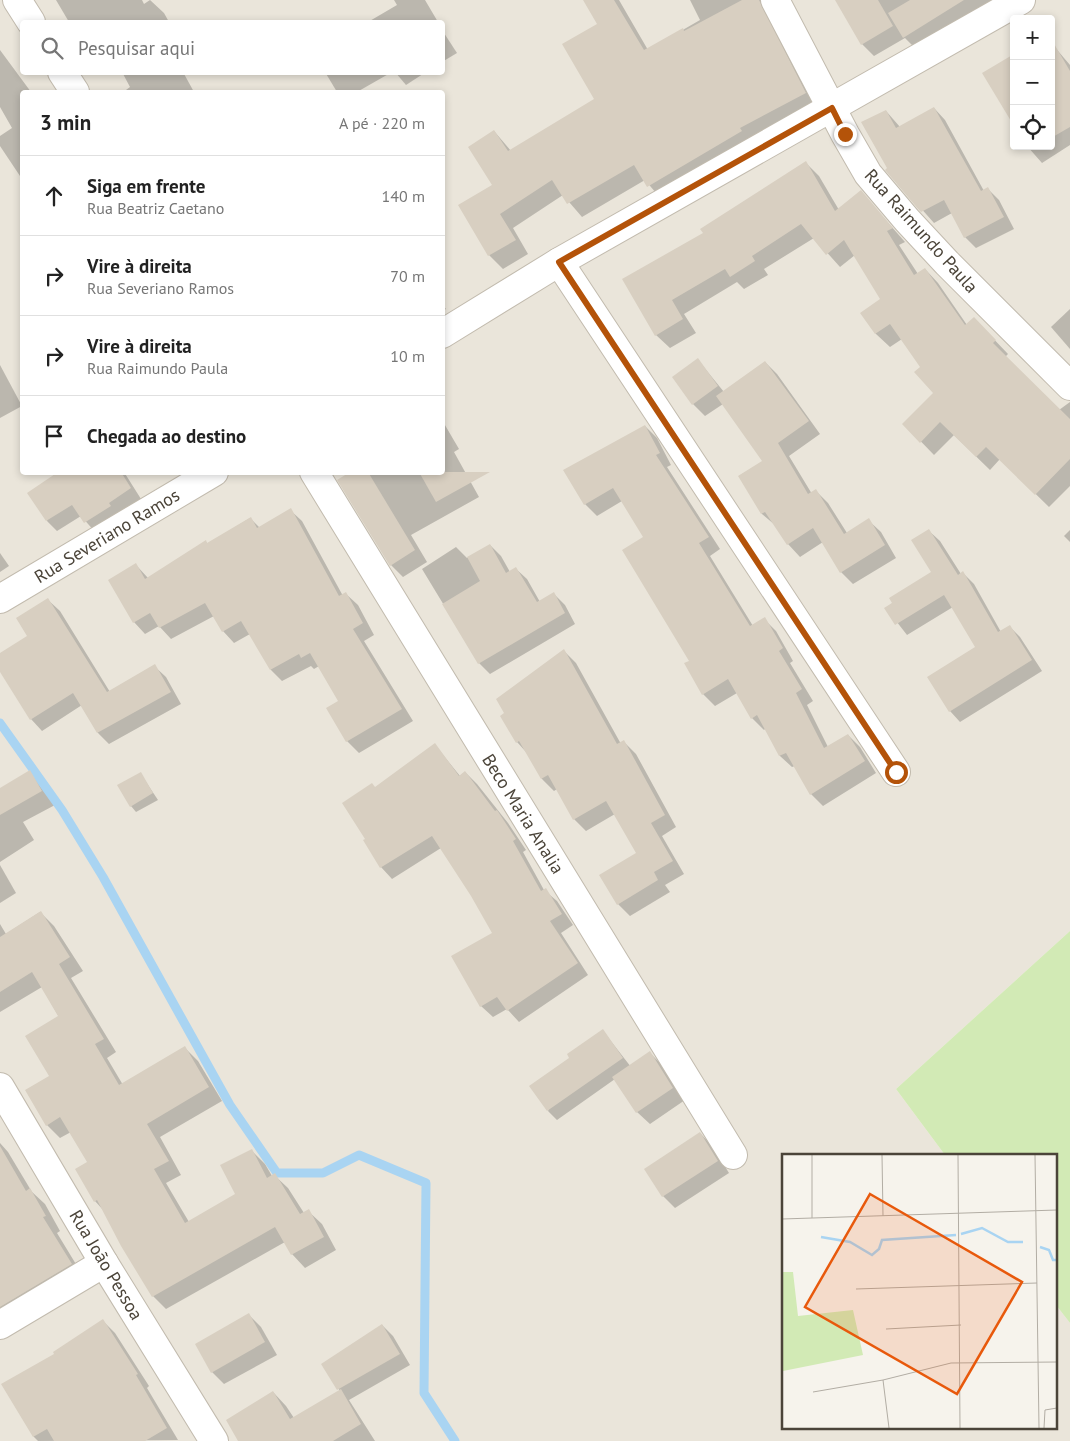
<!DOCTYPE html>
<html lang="pt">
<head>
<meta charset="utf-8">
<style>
	body { margin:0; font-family:"PT Sans",sans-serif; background:#f2f2f2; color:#222 }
	.controls { position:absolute; right:15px; top:15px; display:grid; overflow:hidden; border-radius:5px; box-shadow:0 2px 8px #0003 }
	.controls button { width:45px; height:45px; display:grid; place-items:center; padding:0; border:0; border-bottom:1px solid #e0e0e0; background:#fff; color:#222; font:25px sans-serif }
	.stop { position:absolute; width:15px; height:15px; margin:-11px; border:4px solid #b45309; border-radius:50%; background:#fff }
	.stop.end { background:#b45309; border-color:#fff; box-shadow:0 1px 5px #0008 }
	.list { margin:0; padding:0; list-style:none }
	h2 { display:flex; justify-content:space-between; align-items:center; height:65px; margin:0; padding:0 20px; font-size:21px }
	h2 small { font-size:16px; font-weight:400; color:#767676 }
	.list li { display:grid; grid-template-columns:32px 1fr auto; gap:15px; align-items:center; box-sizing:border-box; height:80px; padding:0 20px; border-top:1px solid #e0e0e0 }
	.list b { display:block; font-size:19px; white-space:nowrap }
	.list p { margin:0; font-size:16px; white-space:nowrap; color:#767676 }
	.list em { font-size:16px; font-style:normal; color:#767676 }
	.icon { flex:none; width:28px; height:28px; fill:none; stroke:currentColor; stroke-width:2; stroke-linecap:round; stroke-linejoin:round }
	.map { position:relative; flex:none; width:1070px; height:1441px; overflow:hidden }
	.search { position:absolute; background:#fff; box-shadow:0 2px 8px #0003; left:20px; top:20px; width:425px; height:55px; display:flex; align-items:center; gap:12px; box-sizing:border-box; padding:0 18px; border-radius:5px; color:#767676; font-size:19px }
	.panel { position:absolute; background:#fff; box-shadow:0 2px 8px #0003; left:20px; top:90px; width:425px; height:385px; border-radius:5px }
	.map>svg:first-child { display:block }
	.residential { fill:#eae5da; fill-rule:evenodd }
	.green { fill:#d2eab5 }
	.shadow { fill:#0003 }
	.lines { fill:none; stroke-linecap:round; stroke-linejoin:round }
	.stream { stroke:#a9d4f2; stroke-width:9 }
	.building { fill:#d8cfc1 }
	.minor-casing { stroke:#c2bbae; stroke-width:30 }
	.minor { stroke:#fff; stroke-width:28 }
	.route { stroke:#b45309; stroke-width:6 }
	.labels { text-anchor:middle; stroke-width:4.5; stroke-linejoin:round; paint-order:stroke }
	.street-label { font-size:18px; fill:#4b4439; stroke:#fff }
	.inset-river { fill:none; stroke:#a9d4f2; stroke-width:2.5 }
	.inset-road { fill:none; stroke:#b2ada4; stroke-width:1 }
	.view { fill:#e8590c; fill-opacity:0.15; stroke:#e8590c; stroke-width:2.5 }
	.inset-edge { fill:none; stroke:#4b4439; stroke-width:2.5 }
</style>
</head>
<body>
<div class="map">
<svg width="1070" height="1441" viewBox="0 0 1070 1441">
	<rect width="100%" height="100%" fill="#f6f3ec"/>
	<path class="residential" d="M0,0H1070V931L896,1089L945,1155H784V1427H1056V1305L1070,1323V1441H0ZM1014,19H1051V146H1014ZM22,22H442V72H22ZM22,92H442V472H22Z"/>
	<path class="green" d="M1070,931V1323L1056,1305V1155H945L896,1089Z"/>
	<g class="shadow">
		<path d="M56,0H142L144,4L150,0L164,13L169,22H69Z"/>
		<path d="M394,0H425L438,22H368L397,5Z"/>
		<path d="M584,0H619L648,50L700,20L690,0H769L819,107L662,200L645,180L582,217L563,195L513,228L528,254L503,269L489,255L460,206L493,185L494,131L511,151L596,100L599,24Z"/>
		<path d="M840,0H1017L916,49L905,38L874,56L862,44Z"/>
		<path d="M442,30L457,53L442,62Z"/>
		<path d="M1052,44L1070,65V145L1042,163L1027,146H1051Z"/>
		<path d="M0,50L31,92H22V179L0,146V136L12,128L0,107Z"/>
		<path d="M122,72H183L194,92H127L126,90L130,87Z"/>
		<path d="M325,72H392L357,92H337Z"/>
		<path d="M395,72H426L406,85Z"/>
		<path d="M934,108L945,120L984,191L988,189L999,200L1014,229L976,248L965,237L952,213L934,223L887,170L886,111L900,127Z"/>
		<path d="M806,163L819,176L839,210L861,192L905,242L899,245L918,274L925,269L938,283L967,325L987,332L1008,354L1005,357L1059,410L1070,402V486L1049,507L1000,459L990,470L954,435L934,455L904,424L935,393L922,367L902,339L890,347L876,334L862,313L882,299L855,255L840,267L814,238L764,269L768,275L744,289L737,282L684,314L696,333L670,348L656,335L624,279L705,234Z"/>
		<path d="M442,304L446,309L442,311Z"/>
		<path d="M1070,309V349L1051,327Z"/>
		<path d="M698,360L724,392L765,362L777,374L820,434L789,456L812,494L816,491L828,503L847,533L868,520L881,532L896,558L853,584L841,572L823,542L800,557L788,544L775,525L762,514L739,476L764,461L723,404L705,416L693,404L674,377Z"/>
		<path d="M0,365L22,406L0,418Z"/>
		<path d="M442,420L459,449L454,452L479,497L411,535L427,562L403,577L391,565L352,472H442Z"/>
		<path d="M645,426L657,438L671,465L667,467L720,549L710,556L753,626L764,619L776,631L793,661L790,663L813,701L807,705L828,747L848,735L860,747L876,773L823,806L811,794L795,766L792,767L780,756L766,728L764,730L752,718L737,693L715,706L703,694L645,537L622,501L597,516L585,504Z"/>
		<path d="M60,472H124L141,499L96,533L81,516L57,531L47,521Z"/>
		<path d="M290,510L302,521L343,596L346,594L358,605L374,635L364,641L413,721L359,753L347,741L340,701L319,666L314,669L311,666L282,681L271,670L250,634L234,643L223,631L214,616L171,639L159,626L145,634L134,622L136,565L148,578L206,542L208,544L250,518L260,528Z"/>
		<path d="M1070,530V542L1064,536Z"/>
		<path d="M929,531L940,541L961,574L963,573L974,584L1001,632L1010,627L1020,637L1042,671L960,722L950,711L977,647L953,607L907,635L886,608L932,573Z"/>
		<path d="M490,545L501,556L510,572L516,569L527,579L540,602L554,594L565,605L575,624L490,674L479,663L422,569L456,547L467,558Z"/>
		<path d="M0,553L9,566L0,572Z"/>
		<path d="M48,600L60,611L110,692L154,666L166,677L181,704L109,744L98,733L82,705L42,731L31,719L0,670V654L29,636Z"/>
		<path d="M564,651L576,663L621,744L624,742L636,754L676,827L662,836L684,874L665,885L670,892L630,916L618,904L638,854L615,814L586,831L574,819L557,789L554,791L542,779L527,753L517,742Z"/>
		<path d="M435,745L460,776L465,772L477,784L508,823L526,850L523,852L544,890L557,901L573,925L561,933L588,975L519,1022L507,1009L493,1017L481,1006L494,934L472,895L441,848L392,879L381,867L367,839L376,788Z"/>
		<path d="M30,772L44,785L55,805L23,822L34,840L0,862V789Z"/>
		<path d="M140,773L158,800L136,812L131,806Z"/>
		<path d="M0,865L16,893L0,903Z"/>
		<path d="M40,912L54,926L83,971L71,978L116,1052L107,1058L123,1085L185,1048L198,1061L222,1101L160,1137L181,1175L166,1183L189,1222L237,1195L252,1151L265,1164L272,1176L274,1175L288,1188L304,1213L308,1211L322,1224L336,1250L305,1268L292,1254L285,1242L166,1309L153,1296L104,1211L95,1201L89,1162L71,1132L60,1138L47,1125L51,1076L59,1017L42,987L0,1012V924L6,934Z"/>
		<path d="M603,1031L631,1067L650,1053L662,1065L685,1100L650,1124L637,1112L615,1079L557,1120L548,1111L571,1059Z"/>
		<path d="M700,1133L712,1146L729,1173L675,1208L663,1196Z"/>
		<path d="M0,1143L8,1152L32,1192L45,1204L60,1231L57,1233L85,1279L0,1331Z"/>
		<path d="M249,1315L261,1327L277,1355L224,1384L212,1372Z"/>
		<path d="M103,1321L115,1333L149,1386L147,1388L178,1440L38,1441L34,1437L3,1384L56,1354Z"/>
		<path d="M382,1325L393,1336L410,1365L349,1400L375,1441H240L273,1392L286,1406L294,1418L340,1391L323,1365Z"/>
	</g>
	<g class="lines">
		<path class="stream" d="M0,723L62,810L103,877L230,1105L277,1173H323L359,1155L426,1183L424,1393L455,1441"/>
	</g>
	<g class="building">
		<path d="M583,0H614L644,50L683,28L684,31L742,0H759L806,93L740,128L742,131L647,187L634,165L567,204L552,180L500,214L516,240L488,256L458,205L492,185L468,147L494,130L508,151L594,99L562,44L597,24Z"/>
		<path d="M835,0H878L893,26L861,45Z"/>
		<path d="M910,0H964L903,38L888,13Z"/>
		<path d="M1053,42L1070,71V127L1051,138Z"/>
		<path d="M1014,54V126L982,73Z"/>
		<path d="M934,107L981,191L988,187L1004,217L964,238L944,200L921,212L919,210L885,170L887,168L861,122L886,110L896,128Z"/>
		<path d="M806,161L835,211L861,190L893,228L887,231L914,275L925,268L965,325L974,317L996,340L993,343L1070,419V459L1035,495L986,447L976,457L940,422L920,443L902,424L933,393L914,372L920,367L890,324L875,334L860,313L880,299L844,240L826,255L801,224L752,256L755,261L730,277L725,269L672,300L683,319L655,336L622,279L703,233L700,229Z"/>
		<path d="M698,358L718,386L692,405L672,377Z"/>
		<path d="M765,361L809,421L778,443L808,494L816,489L844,534L869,518L885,545L840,573L813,528L787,545L765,512L761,514L738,476L762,461L716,396Z"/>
		<path d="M645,425L660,453L656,455L709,537L699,543L750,626L765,617L783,648L779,651L802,689L796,693L824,748L848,734L865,761L810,795L786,753L779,756L757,715L751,719L728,679L702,695L684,663L689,661L622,550L643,537L613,488L584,505L563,470Z"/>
		<path d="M58,472H121L131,488L109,503L111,506L84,523L72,505L46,521L27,493Z"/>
		<path d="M350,472H368L415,550L390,566L337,480Z"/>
		<path d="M419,472H490L436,502Z"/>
		<path d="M291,508L339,596L346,592L363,623L353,629L402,709L346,742L326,708L338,701L310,653L301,658L299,654L270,670L241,621L222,632L205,603L159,628L150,613L133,623L108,580L136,563L145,579L206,540L207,543L251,517L257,528Z"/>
		<path d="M929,529L958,575L963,571L998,632L1010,625L1032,660L949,712L927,677L975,647L944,595L895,625L884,608L892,603L889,598L931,572L911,540Z"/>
		<path d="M490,544L506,573L516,567L537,602L554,592L565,613L478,664L442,604L480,581L467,557Z"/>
		<path d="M48,598L107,692L155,664L171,692L97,733L73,693L30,720L0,672V653L27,636L16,618Z"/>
		<path d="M564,649L617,744L624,740L665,815L651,823L673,861L654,872L658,880L617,905L599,875L636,853L606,801L573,820L548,775L541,779L519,741L516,743L500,716L504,713L496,699Z"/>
		<path d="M435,743L459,776L465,771L495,811L497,810L516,839L513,841L541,891L546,888L562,914L550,921L578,963L507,1011L497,997L480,1007L451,956L492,933L471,896L432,836L380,868L363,840L365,839L342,803L372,783L375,787Z"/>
		<path d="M30,770L42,791L0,815V788Z"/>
		<path d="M141,772L153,793L130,807L117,785Z"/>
		<path d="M41,911L70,957L59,964L104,1039L95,1044L119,1085L185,1046L209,1087L147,1124L169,1161L154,1169L185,1223L235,1194L220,1165L252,1149L267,1178L275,1173L300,1214L309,1209L324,1237L291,1255L275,1227L152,1297L121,1246L97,1200L94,1202L75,1169L87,1162L60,1117L46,1126L25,1090L49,1076L25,1036L58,1016L32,972L0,992V937Z"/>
		<path d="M603,1029L623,1058L547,1111L529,1086L569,1058L567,1054Z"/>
		<path d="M650,1051L673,1088L636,1113L612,1077Z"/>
		<path d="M700,1132L718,1161L662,1197L644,1169Z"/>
		<path d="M0,1146L26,1191L30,1188L46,1216L43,1217L72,1264L0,1307Z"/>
		<path d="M249,1313L265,1342L211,1373L195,1344Z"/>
		<path d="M103,1319L138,1374L136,1375L167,1428L145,1441H54L47,1429L33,1437L1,1384L54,1354L53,1352Z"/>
		<path d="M382,1324L400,1354L337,1390L321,1364Z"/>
		<path d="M341,1389L361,1424L333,1441H238L226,1420L273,1391L290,1419Z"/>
	</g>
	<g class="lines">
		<g class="minor-casing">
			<g id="minor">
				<path d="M17,0L31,22"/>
				<path d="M775,0L845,134L868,174L907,220L947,263L1070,386"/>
				<path d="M62,72L75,92"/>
				<path d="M559,262L896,772"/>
				<path d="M442,334L559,262L1021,0"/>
				<path d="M314,472L733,1155"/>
				<path d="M0,599L214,472"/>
				<path d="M0,1087L104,1263L214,1441"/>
				<path d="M0,1325L104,1263"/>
			</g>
		</g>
		<use href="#minor" class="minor"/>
	</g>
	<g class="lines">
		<path class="route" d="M845,134L832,108L559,262L896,772"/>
	</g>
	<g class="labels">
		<g class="street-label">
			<text transform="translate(921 231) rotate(48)" y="6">Rua Raimundo Paula</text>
			<text transform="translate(107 536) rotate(-31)" y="6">Rua Severiano Ramos</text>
			<text transform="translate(523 814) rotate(58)" y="6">Beco Maria Analia</text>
			<text transform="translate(106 1265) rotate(59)" y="6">Rua João Pessoa</text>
		</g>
	</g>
	<g transform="translate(782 1154)">
		<rect width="275" height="275" fill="#f6f3ec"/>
		<path d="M0,118H11L16,162L71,156L81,201L1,217L0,254Z" fill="#d2eab5"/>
		<path class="inset-river" d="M179,80L200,74L226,88H241M39,83L68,88L90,101L97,95L100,86L174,81M258,93L267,96L271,106H275"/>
		<path class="inset-road" d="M100,1L101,62M176,1L178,274M253,1L257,274M30,64V1M0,65L275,56M74,135L255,129M104,175L179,171M101,226L107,274M31,238L101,226L169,209L275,208M262,274L263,256L275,254"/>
		<path class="view" d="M88,40L240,128L175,240L23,153Z"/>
		<rect width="275" height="275" class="inset-edge"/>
	</g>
</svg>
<div class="controls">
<button>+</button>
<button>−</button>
<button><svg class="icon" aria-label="locate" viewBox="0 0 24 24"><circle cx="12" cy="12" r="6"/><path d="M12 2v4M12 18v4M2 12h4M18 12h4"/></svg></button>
</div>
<div class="stop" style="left:896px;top:772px"></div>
<div class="stop end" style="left:845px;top:134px"></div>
<div class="search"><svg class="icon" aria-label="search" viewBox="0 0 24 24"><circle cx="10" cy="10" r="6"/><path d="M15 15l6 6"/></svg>Pesquisar aqui</div>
<section class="panel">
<h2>3 min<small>A pé · 220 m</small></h2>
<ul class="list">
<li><svg class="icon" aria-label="ahead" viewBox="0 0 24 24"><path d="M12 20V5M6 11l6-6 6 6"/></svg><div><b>Siga em frente</b><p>Rua Beatriz Caetano</p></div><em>140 m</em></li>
<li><svg class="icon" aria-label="right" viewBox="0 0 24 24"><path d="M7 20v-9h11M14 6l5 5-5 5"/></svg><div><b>Vire à direita</b><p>Rua Severiano Ramos</p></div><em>70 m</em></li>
<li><svg class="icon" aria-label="right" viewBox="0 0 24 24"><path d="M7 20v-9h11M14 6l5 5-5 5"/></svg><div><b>Vire à direita</b><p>Rua Raimundo Paula</p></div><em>10 m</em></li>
<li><svg class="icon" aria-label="arrive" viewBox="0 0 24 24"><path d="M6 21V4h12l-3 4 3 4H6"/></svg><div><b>Chegada ao destino</b></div></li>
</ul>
</section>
</div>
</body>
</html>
